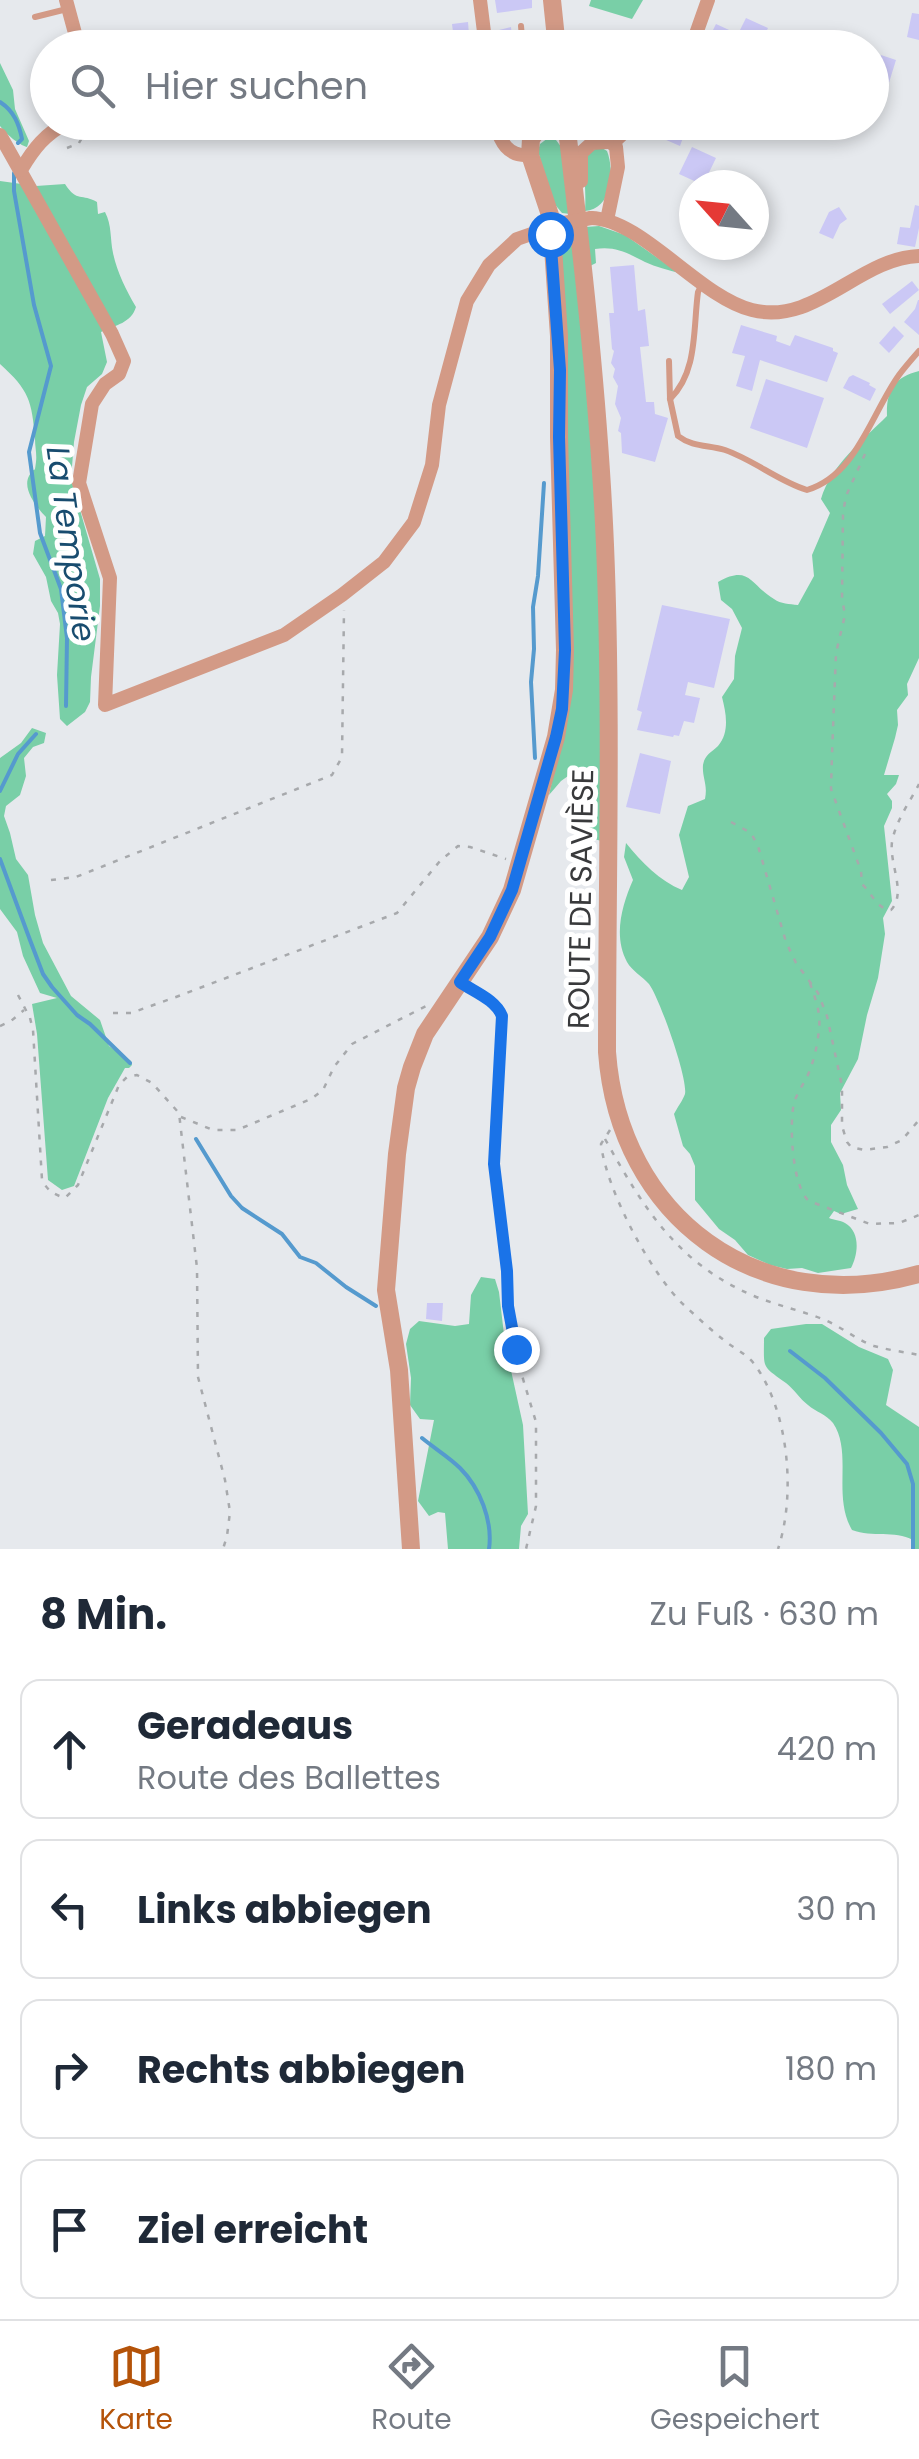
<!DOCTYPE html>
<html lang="de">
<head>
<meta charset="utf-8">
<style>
	body { margin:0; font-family:Poppins,sans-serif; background:#f6f6f7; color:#1f2937 }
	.compass { position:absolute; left:679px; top:170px; width:90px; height:90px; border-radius:50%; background:#fff; box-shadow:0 5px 15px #0003; rotate:297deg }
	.stop { position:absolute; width:30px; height:30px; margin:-22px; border:8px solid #1a73e8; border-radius:50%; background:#fff }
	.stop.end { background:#1a73e8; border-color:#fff; box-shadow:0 2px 10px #0008 }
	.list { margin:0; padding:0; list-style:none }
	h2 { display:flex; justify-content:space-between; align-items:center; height:130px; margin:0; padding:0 40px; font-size:42px }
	h2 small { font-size:32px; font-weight:400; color:#747a83 }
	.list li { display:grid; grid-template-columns:65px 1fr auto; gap:30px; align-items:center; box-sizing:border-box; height:140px; margin:0 20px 20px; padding:0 20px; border:2px solid #e0e1e3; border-radius:20px }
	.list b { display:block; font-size:38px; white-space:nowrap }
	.list p { margin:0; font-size:32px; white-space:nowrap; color:#747a83 }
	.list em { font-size:32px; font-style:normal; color:#747a83 }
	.icon { flex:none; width:55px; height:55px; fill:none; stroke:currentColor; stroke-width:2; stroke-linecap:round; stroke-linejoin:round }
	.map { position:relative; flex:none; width:919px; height:1549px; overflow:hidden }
	.search { position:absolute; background:#fff; box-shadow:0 5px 15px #0003; left:30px; right:30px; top:30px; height:110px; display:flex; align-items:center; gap:25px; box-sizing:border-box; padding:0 35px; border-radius:55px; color:#747a83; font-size:38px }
	.sheet { height:770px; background:#fff }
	nav { display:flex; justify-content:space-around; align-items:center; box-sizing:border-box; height:140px; border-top:2px solid #e0e1e3; background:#fff; font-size:28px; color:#747a83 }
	nav a { display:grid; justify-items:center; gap:5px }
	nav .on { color:#b45309 }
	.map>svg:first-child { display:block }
	.green { fill:#79cfa7 }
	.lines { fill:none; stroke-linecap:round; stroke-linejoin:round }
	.stream { stroke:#559ace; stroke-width:4 }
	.building { fill:#cbc8f5 }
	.path { stroke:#a7a9ac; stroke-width:2.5; stroke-dasharray:5 8; stroke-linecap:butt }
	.service { stroke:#d39a86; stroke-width:6 }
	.minor { stroke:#d39a86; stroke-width:14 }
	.tertiary { stroke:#d39a86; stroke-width:18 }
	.minor-bridge { stroke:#d39a86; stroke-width:14 }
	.route { stroke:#1a73e8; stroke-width:12 }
	.labels { text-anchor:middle; stroke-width:10; stroke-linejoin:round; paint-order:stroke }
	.street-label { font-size:30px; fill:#393a3c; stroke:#fff }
	.water-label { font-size:32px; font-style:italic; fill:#184c6f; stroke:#fff }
</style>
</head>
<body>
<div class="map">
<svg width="919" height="1549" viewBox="0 0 919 1549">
	<rect width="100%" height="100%" fill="#e6e9ed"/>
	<g class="green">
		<path d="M591,0H643L632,19L589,6Z"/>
		<path d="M0,63L13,90L15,109L29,141L27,147C19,145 5,133 0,126Z"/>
		<path d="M548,138L556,140L562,148L570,214L562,213L552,201L538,151L540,144Z"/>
		<path d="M602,148L607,151C615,172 612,209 585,211C587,189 581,171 590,150Z"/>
		<path d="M0,181L36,186L65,184C77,203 82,193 97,202L98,214L105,212C112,225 110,239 113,253C117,272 126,290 136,307C131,323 116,325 101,332L107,362L102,374L87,387L81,405L74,442L71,479L100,579V606L91,677L90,702L85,712L67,726L60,719L57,675L60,624L58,613L51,601L46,577L33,554L35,541L45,536L46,517C37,508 22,489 29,476C36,463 34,477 36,462C37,454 35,447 35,439C32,401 29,390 0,364Z"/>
		<path d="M599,226L625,235L679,273C668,270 656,267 645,262C627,253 616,246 595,249L596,263L590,266L585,227Z"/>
		<path d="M572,229C583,341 593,453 598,565C602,657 601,749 602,841L576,835L592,818L578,786V769L561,781L549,795L556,762L559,240L562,232Z"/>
		<path d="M919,371V658L907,684L908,695L897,710L898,725L895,738L884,775H899L896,784L887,794L892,801V808L884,826L892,901L883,918L885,934L878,978L867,1015L858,1059L840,1093L841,1110L831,1125V1142L843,1165L847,1185L858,1209L841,1214L834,1211L829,1218C834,1220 840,1220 845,1223C861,1232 858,1255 851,1268L818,1273L802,1268L787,1269L770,1265L748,1255L735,1240L719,1229L695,1200V1166L690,1154L683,1146L674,1114C677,1108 683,1100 685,1094C688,1078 659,997 649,984C642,976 632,971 627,962C613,936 622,905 633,880L624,857L626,843C641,862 660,881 682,890L689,877L679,835L688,806L705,799C708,784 702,778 703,765C705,754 711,753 718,746C730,732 726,713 722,697L734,679L735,656L742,628L732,609L721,600L718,582C750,564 750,585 774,599C781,604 789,604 798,605L814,576L812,555L830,513L821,499C831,465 862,441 887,416C886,391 894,377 919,371Z"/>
		<path d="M32,728L46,733L44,743L33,747L24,758L26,776L20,795L6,806L4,816L10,833L16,859L28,875L35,915L43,943L71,996L100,1020L109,1046L131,1061L132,1065L129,1068H125L108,1098L74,1186L62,1190L48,1180L37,1034L32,1004L57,998L40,993L23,956L17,932L0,909V758L21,743Z"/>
		<path d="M481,1277L495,1279L499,1292L505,1343L523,1425L528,1514L521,1526L519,1549H448L445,1513L438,1512L429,1516L418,1501L434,1420L420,1419L410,1405L411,1378L406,1344L410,1329L419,1321L455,1326L469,1324L471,1295Z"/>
		<path d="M806,1324H822L859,1347L888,1359L893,1370L886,1405L919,1427V1549H913V1540C894,1530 873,1538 852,1530C832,1495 853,1453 833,1423C826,1414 816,1412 808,1405C800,1399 794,1389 786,1383C761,1365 764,1369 764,1338L771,1329Z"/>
	</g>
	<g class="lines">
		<g class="stream">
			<path d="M0,102C14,111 19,124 22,139L18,143"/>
			<path d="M14,173V191L34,305L51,366L29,452L40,533L61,589L67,638L66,706"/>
			<path d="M535,758L531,682L534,649L533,607L538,576L544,483"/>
			<path d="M0,791L18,754L36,734"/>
			<path d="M0,859L30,940L43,974L52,987L77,1015L90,1024L130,1063"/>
			<path d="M196,1139L231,1196L242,1208L282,1234L300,1257L316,1263L346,1287L376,1306"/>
			<path d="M790,1351L825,1378L881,1433L907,1464L913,1484V1549"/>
			<path d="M422,1438C434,1448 449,1457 460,1468C480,1488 493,1521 489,1549"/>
		</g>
	</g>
	<g class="building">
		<path d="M495,0H532V8L497,13Z"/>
		<path d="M912,13L919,14V40L907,37Z"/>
		<path d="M746,18L768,28L759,48H704L716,24L738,34Z"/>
		<path d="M468,22L470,48H446L444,34L453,32L452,24Z"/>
		<path d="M511,27L513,48H501L499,30Z"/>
		<path d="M650,31L667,38L668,48H642Z"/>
		<path d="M881,55L896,60L887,89L872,85V74L876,61H879Z"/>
		<path d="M662,122H695L691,131L686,129L680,146L657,136Z"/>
		<path d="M692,147L716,158L703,185L679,174Z"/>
		<path d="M915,205L919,206V228L915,247L897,244L900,227L910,228Z"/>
		<path d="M839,207L847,219L840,224L833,239L819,233L829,212Z"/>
		<path d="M634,265L638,311L645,309L649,346L640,347L646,402H654L655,414L668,418L655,462L622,453L621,433L618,431L621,418L615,404L618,386L613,377L615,369L611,363L614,351L612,349L609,313H614L610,267Z"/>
		<path d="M912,281L919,290L890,314L882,304Z"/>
		<path d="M918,300H919V335L904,322L915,309Z"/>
		<path d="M741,325L777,336L776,341L790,346L795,335L833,348V351L838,353L827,382L760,360L752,391L736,386L745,356L732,353Z"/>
		<path d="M894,326L904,336L889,353L879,343Z"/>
		<path d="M853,375L870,383L869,385L876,389L870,401L843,388L849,377Z"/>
		<path d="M766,379L824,398L807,448L750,428Z"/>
		<path d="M662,605L730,619L714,688L688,682L685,695L700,698L694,723L684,721L679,736L674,735L673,737L637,730L642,712L637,710Z"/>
		<path d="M640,753L671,761L660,814L626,807Z"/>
		<path d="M427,1303H443L442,1321L426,1319Z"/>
	</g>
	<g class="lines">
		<g class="path">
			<path d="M67,148L79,143L91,122"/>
			<path d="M865,454L846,496L843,513L842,598L845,615L836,653L832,754L831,789L861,871L862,884C873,895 876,908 891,910C907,893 889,864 892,842C896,820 910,802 919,784"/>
			<path d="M731,822L751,833L758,846L786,942L796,963L818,993L827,1016L842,1086V1126L847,1142L851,1147L864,1150L887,1147L902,1140L919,1120"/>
			<path d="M51,880L76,877L332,775L342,757L344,610"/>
			<path d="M810,983C815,998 821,1012 819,1029C818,1041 815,1056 811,1067C807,1080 798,1090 794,1103C789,1124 792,1187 809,1201L870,1224L899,1223L919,1215"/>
			<path d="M473,991C488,1000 501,1005 503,1024L494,1164L511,1325L520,1369L536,1422V1506L526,1549"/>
			<path d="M18,995L30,1018L33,1030L42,1180C48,1191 53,1194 65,1198L78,1185L119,1085L127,1077L137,1075L152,1083L179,1113L197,1268L198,1377L225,1480L230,1512L227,1536L223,1549"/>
			<path d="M113,1013H131L176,997L397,913L440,861L458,846L470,847L506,859"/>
			<path d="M0,1026L11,1021L24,1010"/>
			<path d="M181,1117L213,1130H237L311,1099L323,1090L334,1067L352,1044L426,1006"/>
			<path d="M610,1130L601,1144C606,1189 651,1275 685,1306C698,1318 711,1330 725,1341C735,1349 747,1354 755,1365C789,1412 796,1495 778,1549"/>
			<path d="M605,1139C644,1209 678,1264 754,1296C778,1306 804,1311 827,1321C843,1328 857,1340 874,1346C888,1350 904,1352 919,1355"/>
		</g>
		<g class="service">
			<path d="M35,17L67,9"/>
			<path d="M521,26L523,48"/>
			<path d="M669,361L670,399L678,436C692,447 709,445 725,450C754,460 778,481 807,490C857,475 871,414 899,375C905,367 912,359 919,351"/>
			<path d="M670,399C698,372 693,328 698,292L702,284"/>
		</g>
		<g class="minor">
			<path d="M66,0L79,48"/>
			<path d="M480,0L486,48"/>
			<path d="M691,48L708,0"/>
			<path d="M494,122C501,142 507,157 530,155"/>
			<path d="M571,122C585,134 604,134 616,147L618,167L607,220"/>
			<path d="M0,135L112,334L124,361L119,374L105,384L92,404L79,483L110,578L105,705L284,635L342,595L384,562L414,522L432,465L439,405L467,301L489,265L517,239L560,224"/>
			<path d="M613,143L635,122"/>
			<path d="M21,170C34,148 45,134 68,122"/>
			<path d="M581,181V153L592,143L607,142"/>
			<path d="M591,218C642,219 699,297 752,310C815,326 859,258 919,256"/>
		</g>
		<g class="tertiary">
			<path d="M552,0L557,48"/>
			<path d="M566,122C583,262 599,404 605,545C612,714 607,883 607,1052C619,1217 758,1320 919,1274"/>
			<path d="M411,1549L399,1370L386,1290L397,1154L406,1088L412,1067L425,1034L490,937L512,890L556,737L564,690L565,650L559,437V336L551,218L530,155L531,139L543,122"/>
		</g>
		<path class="minor-bridge" d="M564,223L591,218"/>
	</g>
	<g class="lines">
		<path class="route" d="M516,1349L508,1306L507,1271L494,1164L502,1016C495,999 474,992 460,982L490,937L512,890L556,737L562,709L565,650L559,437L560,370L550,234"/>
	</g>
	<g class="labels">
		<g class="street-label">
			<text transform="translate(581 899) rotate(-89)" y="10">ROUTE DE SAVIÈSE</text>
		</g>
		<g class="water-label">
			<text transform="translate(71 544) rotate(82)" y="11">La Temporie</text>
		</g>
	</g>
</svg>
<svg class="compass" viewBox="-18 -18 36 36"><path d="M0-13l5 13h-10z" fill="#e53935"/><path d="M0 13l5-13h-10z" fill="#747a83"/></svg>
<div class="stop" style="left:550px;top:234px"></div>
<div class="stop end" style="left:516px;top:1349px"></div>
<div class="search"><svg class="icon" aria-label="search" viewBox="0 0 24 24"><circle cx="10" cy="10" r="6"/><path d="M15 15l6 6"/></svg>Hier suchen</div>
</div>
<section class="sheet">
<h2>8 Min.<small>Zu Fuß · 630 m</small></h2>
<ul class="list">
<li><svg class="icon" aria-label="ahead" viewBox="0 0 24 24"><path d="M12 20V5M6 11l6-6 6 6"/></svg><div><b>Geradeaus</b><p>Route des Ballettes</p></div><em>420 m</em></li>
<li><svg class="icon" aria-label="left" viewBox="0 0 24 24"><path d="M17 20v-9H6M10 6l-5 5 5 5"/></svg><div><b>Links abbiegen</b></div><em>30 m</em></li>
<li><svg class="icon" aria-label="right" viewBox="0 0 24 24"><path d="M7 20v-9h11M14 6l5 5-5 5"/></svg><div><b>Rechts abbiegen</b></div><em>180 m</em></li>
<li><svg class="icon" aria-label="arrive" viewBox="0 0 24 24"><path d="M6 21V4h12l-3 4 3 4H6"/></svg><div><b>Ziel erreicht</b></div></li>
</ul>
</section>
<nav>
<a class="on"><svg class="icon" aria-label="map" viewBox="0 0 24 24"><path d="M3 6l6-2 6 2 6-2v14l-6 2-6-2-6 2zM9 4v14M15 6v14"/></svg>Karte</a>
<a><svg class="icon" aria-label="directions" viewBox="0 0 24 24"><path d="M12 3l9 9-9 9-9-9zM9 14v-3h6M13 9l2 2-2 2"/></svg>Route</a>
<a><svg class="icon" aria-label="saved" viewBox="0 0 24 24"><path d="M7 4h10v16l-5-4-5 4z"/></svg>Gespeichert</a>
</nav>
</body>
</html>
